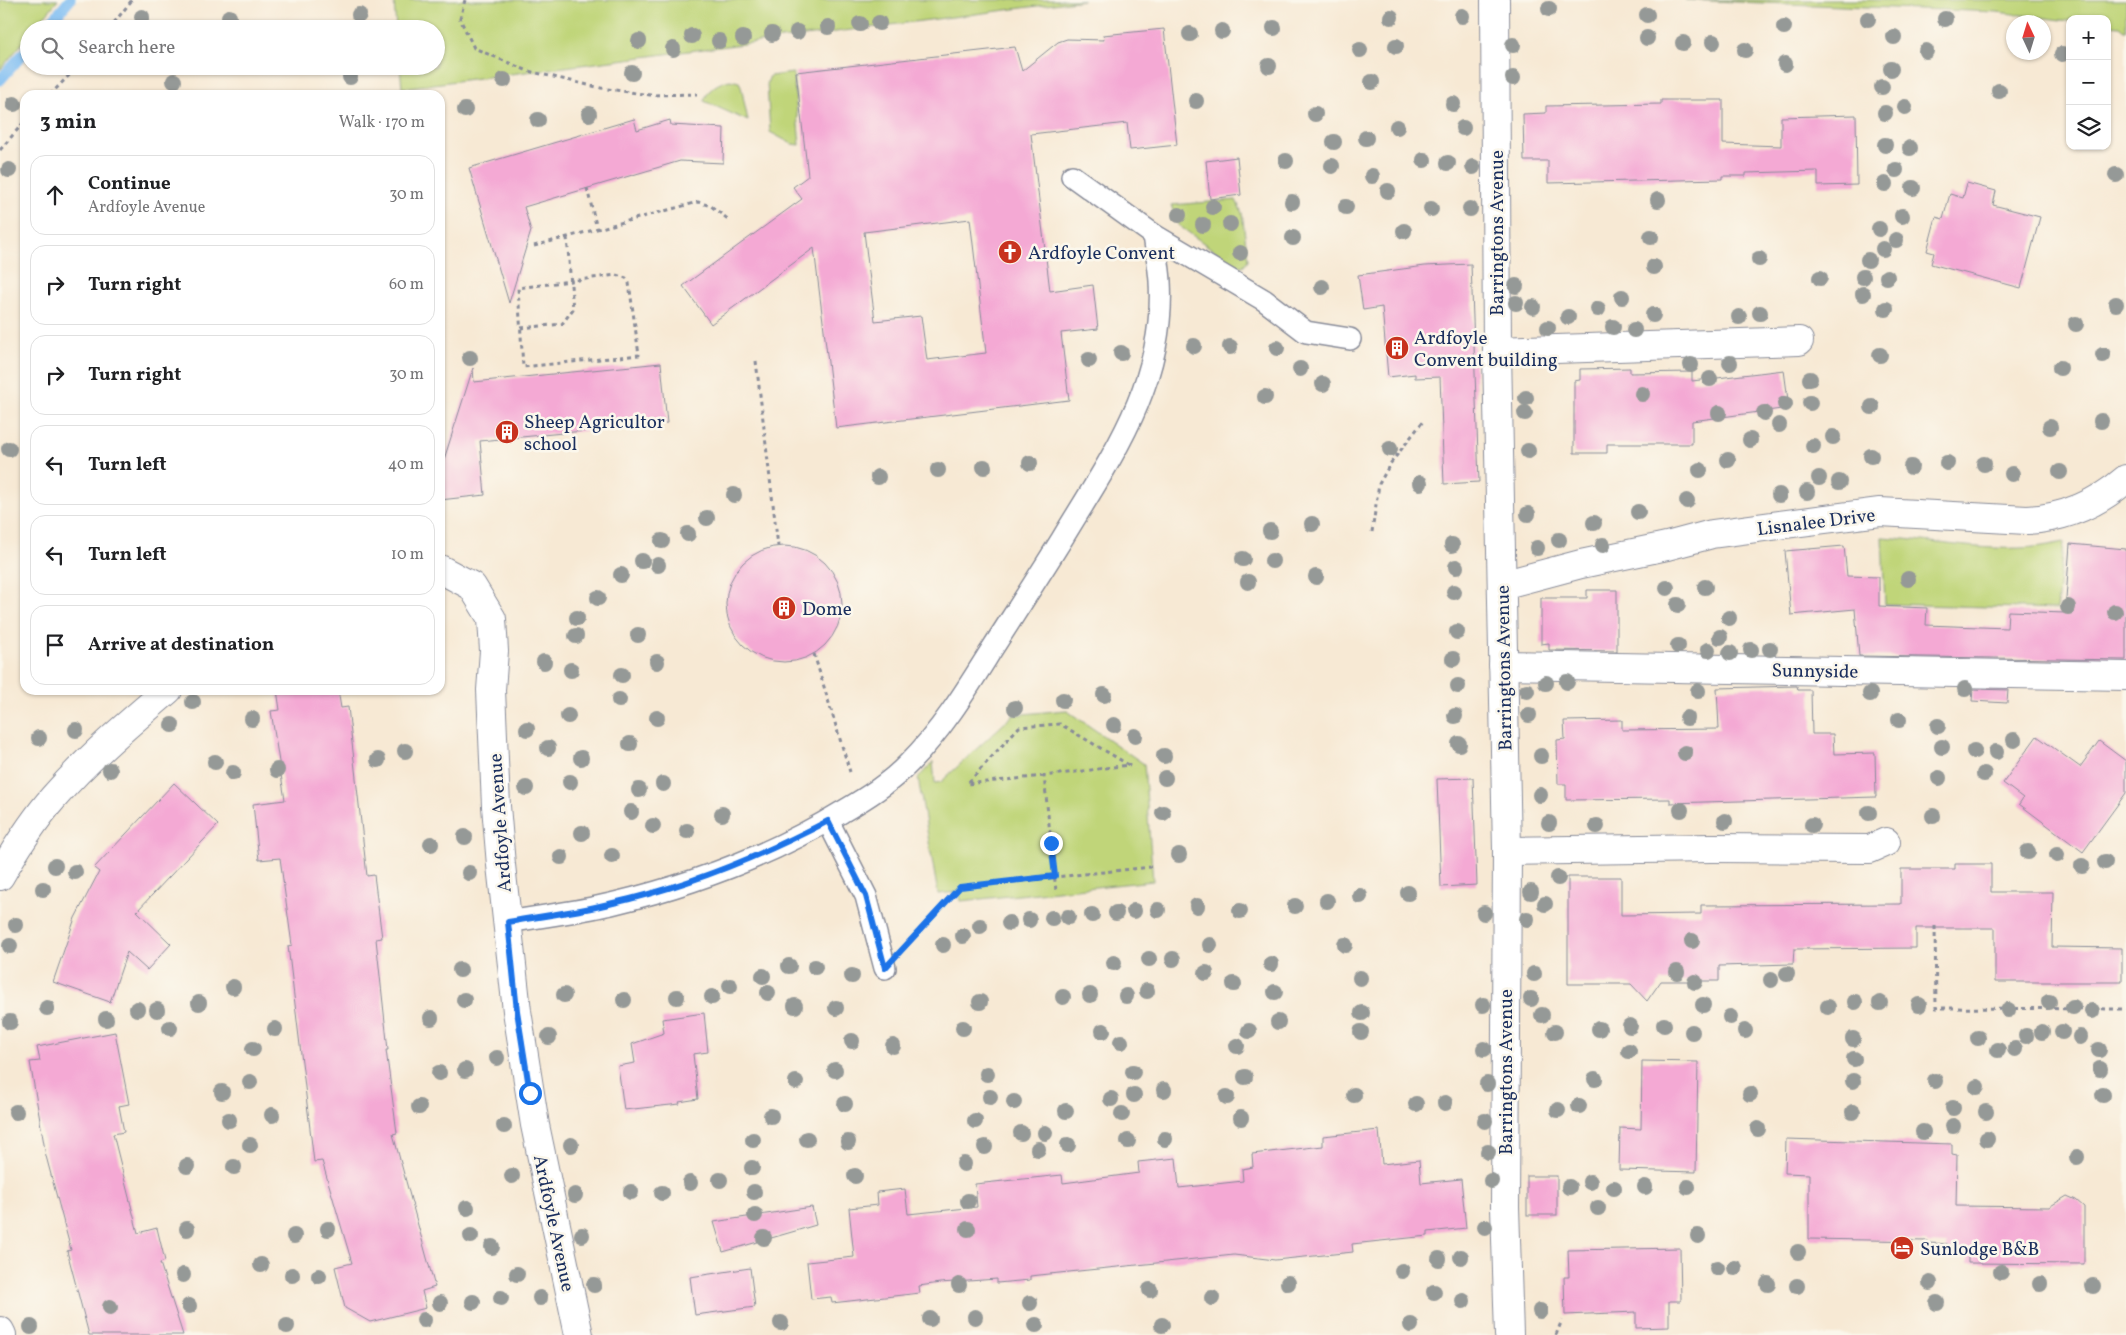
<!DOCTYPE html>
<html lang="en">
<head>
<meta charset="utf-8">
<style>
	body { margin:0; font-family:Vollkorn,serif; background:#f6f6f6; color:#202124 }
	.controls { position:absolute; right:15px; top:15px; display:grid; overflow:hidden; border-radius:10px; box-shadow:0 1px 4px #0004 }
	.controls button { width:45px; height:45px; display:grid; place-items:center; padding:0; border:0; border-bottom:1px solid #e0e0e0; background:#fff; color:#202124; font:25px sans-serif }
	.compass { position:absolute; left:2006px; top:15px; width:45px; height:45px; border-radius:50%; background:#fff; box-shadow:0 1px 4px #0004; rotate:356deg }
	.stop { position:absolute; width:15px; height:15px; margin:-11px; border:4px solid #1a73e8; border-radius:50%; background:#fff }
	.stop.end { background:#1a73e8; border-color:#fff; box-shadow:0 1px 5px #0008 }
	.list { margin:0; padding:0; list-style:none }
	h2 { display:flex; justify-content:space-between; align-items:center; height:65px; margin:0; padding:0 20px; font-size:21px }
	h2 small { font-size:16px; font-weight:400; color:#757577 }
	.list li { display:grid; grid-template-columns:32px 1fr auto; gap:15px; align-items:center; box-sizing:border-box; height:80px; margin:0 10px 10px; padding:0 10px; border:1px solid #e0e0e0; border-radius:15px }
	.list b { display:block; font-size:19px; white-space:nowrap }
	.list p { margin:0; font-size:16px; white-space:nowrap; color:#757577 }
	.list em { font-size:16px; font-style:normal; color:#757577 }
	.icon { flex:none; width:28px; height:28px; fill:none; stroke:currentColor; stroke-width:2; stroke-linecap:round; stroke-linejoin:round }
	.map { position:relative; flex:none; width:2126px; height:1335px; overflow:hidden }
	.search { position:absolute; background:#fff; box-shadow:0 1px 4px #0004; left:20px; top:20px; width:425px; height:55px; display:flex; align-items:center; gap:12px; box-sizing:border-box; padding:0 18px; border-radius:28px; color:#757577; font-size:19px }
	.panel { position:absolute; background:#fff; box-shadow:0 1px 4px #0004; left:20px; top:90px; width:425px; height:605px; border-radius:15px }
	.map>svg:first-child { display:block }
	.green { fill:#c0d579; stroke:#6e826c }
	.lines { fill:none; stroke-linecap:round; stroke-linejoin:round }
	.stream { stroke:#7fbef3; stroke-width:11 }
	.building { fill:#f4a9d4; fill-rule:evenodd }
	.service-casing { stroke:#898c99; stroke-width:24 }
	.minor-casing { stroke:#898c99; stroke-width:30 }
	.path { stroke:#898c99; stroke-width:3; stroke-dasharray:4 4; stroke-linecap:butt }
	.service { stroke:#fff; stroke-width:21 }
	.minor { stroke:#fff; stroke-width:28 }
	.tree { fill:#959997 }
	.route { stroke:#1a73e8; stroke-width:6 }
	.labels { text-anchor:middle; stroke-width:5; stroke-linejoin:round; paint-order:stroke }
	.street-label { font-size:19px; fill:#1b2f5e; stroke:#fbf7ec }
	.poi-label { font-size:19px; fill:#1b2f5e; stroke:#fbf7ec; text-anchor:start }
</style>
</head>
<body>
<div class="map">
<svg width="2126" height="1335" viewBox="0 0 2126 1335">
	<rect width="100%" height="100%" fill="#fbf7ec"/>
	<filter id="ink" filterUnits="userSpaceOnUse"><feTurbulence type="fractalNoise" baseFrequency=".02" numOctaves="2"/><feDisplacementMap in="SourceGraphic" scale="10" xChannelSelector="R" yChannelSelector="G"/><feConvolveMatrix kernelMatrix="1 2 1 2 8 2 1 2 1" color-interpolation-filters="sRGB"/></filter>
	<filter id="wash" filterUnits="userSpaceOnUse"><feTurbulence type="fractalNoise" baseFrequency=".0096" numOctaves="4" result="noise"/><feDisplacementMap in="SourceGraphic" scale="20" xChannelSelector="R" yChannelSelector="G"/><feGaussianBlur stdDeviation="1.12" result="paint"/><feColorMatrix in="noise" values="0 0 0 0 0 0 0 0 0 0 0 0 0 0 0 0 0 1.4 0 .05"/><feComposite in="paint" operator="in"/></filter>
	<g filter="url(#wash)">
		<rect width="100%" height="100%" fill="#f7e9d4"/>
		<g class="green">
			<path d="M0,0H58L34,29H29V35L0,70Z"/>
			<path d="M394,0H1084L402,88L400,66H436V29H396Z"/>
			<path d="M1685,0H2126V31L2120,26L2107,25V19H2070V21L1997,12Z"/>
			<path d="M793,73L800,145L792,144L770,132L767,83L770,76Z"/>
			<path d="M730,80L739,82L741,86L748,121L704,101C709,88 717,83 730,80Z"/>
			<path d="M1236,200L1242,213L1248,260L1243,266H1236L1178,225L1171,205Z"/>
			<path d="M1882,537C1942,541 2004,557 2063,542L2057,609L1885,604Z"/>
			<path d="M1066,710L1144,764L1153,881L961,901L959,892L938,894L918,778L933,762L935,783L941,782L1013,715Z"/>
		</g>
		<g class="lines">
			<g class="stream">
				<path d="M45,29L70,0"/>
				<path d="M0,80L29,47"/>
			</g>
		</g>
		<g id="blocks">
			<g class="building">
				<path d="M1164,29L1177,145L1130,150L1127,123L1031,134L1050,291L1093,285L1098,329L1061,333L1069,400L836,428L814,248L711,324L683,286L802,199L793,187L808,176L796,72L1015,47L1022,71L1058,42L1067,39L1104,40L1103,35ZM970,219L986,353L927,360L921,316L875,321L864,232Z"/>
				<path d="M1661,100H1723V144L1781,146V117L1856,115L1857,185L1818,186V171L1746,173V176H1722V179L1548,183V161H1524L1523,114L1546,113V106L1661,104Z"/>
				<path d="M634,119L637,130L670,120L671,125L724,128L723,163L680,161L524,207L531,231L509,303L469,168Z"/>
				<path d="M1237,157L1241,195L1210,199L1206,161Z"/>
				<path d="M1967,183L1996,191L1993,205L2040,217L2021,288L1931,264L1934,253L1927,251L1936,217L1943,219L1950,194L1963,198Z"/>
				<path d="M1471,264L1479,482L1444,484L1440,377L1415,378V374L1388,377L1382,307L1363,310L1358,275L1425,266Z"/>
				<path d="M661,363L667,423L480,441L485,495L440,500V472L473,368L474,382Z"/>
				<path d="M1630,368V373L1692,372V381L1784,370L1789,408L1692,421V444H1607V453H1574V381L1580,380V369Z"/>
				<path d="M2070,544L2126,549V660L1859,656L1855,609L1791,615L1785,551L1844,546L1847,576L1879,577V606L1927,608L1926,625L2007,628L2008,611L2065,613Z"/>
				<circle cx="784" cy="604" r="58"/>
				<path d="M1587,590H1617V651L1549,650V643L1541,644V598H1587Z"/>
				<path d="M1797,686L1798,690H1811L1812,734H1833L1834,754L1875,753L1876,797L1670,803V799L1566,800V784H1558L1557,740L1565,739L1564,721L1622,720V730L1719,729L1717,688Z"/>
				<path d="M1973,689L2008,690L2007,703L1972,701Z"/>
				<path d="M277,690H338L341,708L348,707L367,876L374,875L382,938L376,939L388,1050H386L397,1133L393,1134L435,1287L422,1291L426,1308L370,1322L345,1308L335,1267L352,1263L322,1161L314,1162L288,946L292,945L280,858L259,860L253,804L285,800L271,711L280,710Z"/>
				<path d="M2037,736L2080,767L2099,741L2126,761V793L2083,852L2019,804L2023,798L2003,783Z"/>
				<path d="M1473,778L1477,885L1441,887L1437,779Z"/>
				<path d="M174,783L218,825L137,911L171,944L147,970L127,952L110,1002L53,982L75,918L99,872L94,868Z"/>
				<path d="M1955,864H1991V892H2053L2052,947L2122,948V982H1995V928H1916V948L1794,949L1793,964L1719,966V981H1661L1647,1001L1631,984H1568V877H1621V915L1701,914V905L1901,904V869H1955Z"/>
				<path d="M704,1013L708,1052L693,1054L698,1099L679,1102L680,1104L624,1110L618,1066L635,1063L632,1044L664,1033L662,1019Z"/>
				<path d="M115,1032L129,1104L119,1106L124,1132L113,1134L138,1233L157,1228L165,1261L160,1263L183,1335H89L67,1251L71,1250L46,1156L30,1062L40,1061L37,1047Z"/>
				<path d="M1642,1061L1698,1062L1696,1172L1619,1170L1620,1128L1641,1129Z"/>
				<path d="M1379,1130L1382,1164L1419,1160L1421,1183L1461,1179L1466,1228L1428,1232V1236L1352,1244L1353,1252L1275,1260L1234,1255L1030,1276V1280L997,1283V1279L940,1283L919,1286L920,1293L832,1303L831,1297L811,1299L807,1262L854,1257L849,1208L878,1205L877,1192L905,1189L908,1214L977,1207L975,1184L1062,1175L1063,1183L1139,1173L1138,1162L1176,1158L1179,1188L1243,1181L1242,1169L1253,1167L1252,1154L1323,1146V1136Z"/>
				<path d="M1786,1139L1952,1144V1154L1957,1155L1956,1206L2049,1207L2067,1196L2076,1200L2084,1207V1264L1968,1263V1254H1947V1244L1928,1243V1241L1809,1239V1174L1785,1173Z"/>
				<rect x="1527" y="1176" width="30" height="39"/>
				<path d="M812,1207L816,1225L723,1252L714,1222Z"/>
				<path d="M1680,1248L1681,1301H1669V1327L1636,1328V1312L1565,1315L1564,1277H1569L1568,1250Z"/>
				<path d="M750,1268L755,1307L695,1315L690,1277Z"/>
			</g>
		</g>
	</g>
	<g filter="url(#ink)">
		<use href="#blocks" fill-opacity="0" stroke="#898c99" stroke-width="1"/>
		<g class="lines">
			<g class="service-casing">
				<g id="service">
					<path d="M1072,176L1154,235L1264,300L1306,332L1350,339"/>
					<path d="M828,821L866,896L885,968"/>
					<path d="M508,922C542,916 577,912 611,904C691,885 772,855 842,812C866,798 890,783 909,763C943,729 967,689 992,649C1015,613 1039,576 1062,539C1111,458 1166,382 1160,281C1159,266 1156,250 1154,235"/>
				</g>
			</g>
			<g class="minor-casing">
				<g id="minor">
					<path d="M1495,0L1497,351L1507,851L1505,1207L1509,1335"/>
					<path d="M1497,351L1799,341"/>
					<path d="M440,569L472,586L492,619L494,651L491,690L496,806L501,865L517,1011L535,1125L579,1335"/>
					<path d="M1502,585L1581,564L1667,546L1712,534L1786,524L1880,512L2027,520C2065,518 2097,504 2126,479"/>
					<path d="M1503,665L2126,676"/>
					<path d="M1507,851L1712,848L1870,849L1886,842"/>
					<path d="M0,876C16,848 33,821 54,797C88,758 128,724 168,690"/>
					<path d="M0,1331L2,1335"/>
				</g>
			</g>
			<g class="path">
				<path d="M465,0L460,19L474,48L528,71L601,88L650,95L697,94"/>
				<path d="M109,29L132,0"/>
				<path d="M50,95L78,66"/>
				<path d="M0,150L25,121"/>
				<path d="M587,188L597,229"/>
				<path d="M534,246L698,202L711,206L729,220"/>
				<path d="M616,275L626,278L629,283L639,355L523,367L518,288Z"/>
				<path d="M521,328L562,324L573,309L567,237"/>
				<path d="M756,361L778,546"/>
				<path d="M1372,532L1379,484L1390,464L1424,420"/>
				<path d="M814,654L850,772"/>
				<path d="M1044,776L967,784L1019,727L1060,724L1129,765L1044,776L1056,891"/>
				<path d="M1935,926L1936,1008L2126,1009"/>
				<path d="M909,942L960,887L1151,867"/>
				<path d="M1556,1335L1562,1320"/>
			</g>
			<use href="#service" class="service"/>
			<use href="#minor" class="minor"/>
		</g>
		<g class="tree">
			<circle cx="1549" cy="9" r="8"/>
			<circle cx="359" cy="15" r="8"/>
			<circle cx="1647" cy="15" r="8"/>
			<circle cx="1462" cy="16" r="8"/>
			<circle cx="142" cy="17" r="8"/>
			<circle cx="229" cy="17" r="8"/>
			<circle cx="1391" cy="17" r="8"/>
			<circle cx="1868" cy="19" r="8"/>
			<circle cx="1945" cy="19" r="8"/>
			<circle cx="879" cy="23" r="8"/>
			<circle cx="860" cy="24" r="8"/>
			<circle cx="828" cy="27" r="8"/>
			<circle cx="1784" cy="27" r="8"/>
			<circle cx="1274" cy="28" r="8"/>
			<circle cx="1222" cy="31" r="8"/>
			<circle cx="797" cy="32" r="8"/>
			<circle cx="772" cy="34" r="8"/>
			<circle cx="1190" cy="34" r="8"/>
			<circle cx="692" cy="36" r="8"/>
			<circle cx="1894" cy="37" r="8"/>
			<circle cx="743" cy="38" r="8"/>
			<circle cx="1647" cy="38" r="8"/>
			<circle cx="639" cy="41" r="8"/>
			<circle cx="719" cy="41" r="8"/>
			<circle cx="1713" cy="42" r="8"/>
			<circle cx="1683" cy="43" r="8"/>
			<circle cx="1513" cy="45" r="8"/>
			<circle cx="1396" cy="46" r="8"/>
			<circle cx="673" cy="49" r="8"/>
			<circle cx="1360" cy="50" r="8"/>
			<circle cx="1745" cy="50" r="8"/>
			<circle cx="1926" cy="51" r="8"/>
			<circle cx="2062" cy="54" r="8"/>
			<circle cx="1785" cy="64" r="8"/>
			<circle cx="1269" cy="66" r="8"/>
			<circle cx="1891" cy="69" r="8"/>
			<circle cx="632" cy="73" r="8"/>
			<circle cx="350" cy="77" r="8"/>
			<circle cx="1513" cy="78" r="8"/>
			<circle cx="504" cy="80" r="8"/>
			<circle cx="174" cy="81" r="8"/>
			<circle cx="1372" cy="82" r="8"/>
			<circle cx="1882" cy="87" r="8"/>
			<circle cx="1999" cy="91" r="8"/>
			<circle cx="1196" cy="101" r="8"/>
			<circle cx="14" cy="104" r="8"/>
			<circle cx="1453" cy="104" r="8"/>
			<circle cx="1905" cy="107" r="8"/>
			<circle cx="465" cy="110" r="8"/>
			<circle cx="1885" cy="113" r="8"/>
			<circle cx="589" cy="114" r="8"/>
			<circle cx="1315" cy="114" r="8"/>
			<circle cx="538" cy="120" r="8"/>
			<circle cx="1397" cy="127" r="8"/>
			<circle cx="1463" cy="128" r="8"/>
			<circle cx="1366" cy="138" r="8"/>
			<circle cx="1334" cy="142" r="8"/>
			<circle cx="1885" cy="145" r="8"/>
			<circle cx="1910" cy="148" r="8"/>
			<circle cx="1424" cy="160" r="8"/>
			<circle cx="1286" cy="161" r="8"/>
			<circle cx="1448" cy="163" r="8"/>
			<circle cx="1332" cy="166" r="8"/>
			<circle cx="1473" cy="167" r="8"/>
			<circle cx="9" cy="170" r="8"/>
			<circle cx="1896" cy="170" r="8"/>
			<circle cx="2116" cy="175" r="8"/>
			<circle cx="1372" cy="176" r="8"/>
			<circle cx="1885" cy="184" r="8"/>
			<circle cx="1913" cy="188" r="8"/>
			<circle cx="1388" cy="191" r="8"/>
			<circle cx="1658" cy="200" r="8"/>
			<circle cx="1292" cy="202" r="8"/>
			<circle cx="1213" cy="207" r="8"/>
			<circle cx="1346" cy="207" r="8"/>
			<circle cx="1431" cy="209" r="8"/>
			<circle cx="1470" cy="209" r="8"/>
			<circle cx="1179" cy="215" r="8"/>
			<circle cx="1902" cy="216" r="8"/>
			<circle cx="1230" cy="224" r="8"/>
			<circle cx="1203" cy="225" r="8"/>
			<circle cx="1879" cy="229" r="8"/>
			<circle cx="1404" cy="231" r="8"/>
			<circle cx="1651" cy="237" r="8"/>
			<circle cx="1293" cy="238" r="8"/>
			<circle cx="1896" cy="240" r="8"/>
			<circle cx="1883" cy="249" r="8"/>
			<circle cx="1240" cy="253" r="8"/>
			<circle cx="1759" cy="259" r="8"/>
			<circle cx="1868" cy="260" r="8"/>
			<circle cx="1654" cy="267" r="8"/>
			<circle cx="1863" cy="277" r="8"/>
			<circle cx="1887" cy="277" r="8"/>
			<circle cx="1820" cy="278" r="8"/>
			<circle cx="1516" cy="286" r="8"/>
			<circle cx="1322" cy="287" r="8"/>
			<circle cx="1863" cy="294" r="8"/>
			<circle cx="1622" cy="297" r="8"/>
			<circle cx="1516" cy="303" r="8"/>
			<circle cx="2116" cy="304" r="8"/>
			<circle cx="1533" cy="307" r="8"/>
			<circle cx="1598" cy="309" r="8"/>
			<circle cx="1886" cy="309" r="8"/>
			<circle cx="1760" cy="313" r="8"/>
			<circle cx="1653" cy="315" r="8"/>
			<circle cx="1568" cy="317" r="8"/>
			<circle cx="1739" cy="317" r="8"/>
			<circle cx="2076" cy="324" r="8"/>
			<circle cx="1613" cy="327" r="8"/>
			<circle cx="1548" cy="328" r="8"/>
			<circle cx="1634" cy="330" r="8"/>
			<circle cx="1194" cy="346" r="8"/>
			<circle cx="1230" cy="347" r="8"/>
			<circle cx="1277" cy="348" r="8"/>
			<circle cx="1121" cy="353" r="8"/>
			<circle cx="1880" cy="355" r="8"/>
			<circle cx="2103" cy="355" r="8"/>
			<circle cx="470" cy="358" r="8"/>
			<circle cx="1089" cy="360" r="8"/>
			<circle cx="1730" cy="363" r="8"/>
			<circle cx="1691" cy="365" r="8"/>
			<circle cx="2060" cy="368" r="8"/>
			<circle cx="1300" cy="369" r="8"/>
			<circle cx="1710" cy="379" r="8"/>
			<circle cx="1810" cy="379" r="8"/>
			<circle cx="1323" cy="384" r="8"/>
			<circle cx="1642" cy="394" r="8"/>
			<circle cx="1265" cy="397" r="8"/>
			<circle cx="1526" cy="398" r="8"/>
			<circle cx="1810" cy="403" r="8"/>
			<circle cx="1785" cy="404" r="8"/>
			<circle cx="1872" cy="407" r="8"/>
			<circle cx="1525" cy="413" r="8"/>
			<circle cx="1719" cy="413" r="8"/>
			<circle cx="1764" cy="413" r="8"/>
			<circle cx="2101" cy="421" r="8"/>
			<circle cx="1779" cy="425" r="8"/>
			<circle cx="2050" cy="427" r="8"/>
			<circle cx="1833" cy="437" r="8"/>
			<circle cx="1750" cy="440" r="8"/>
			<circle cx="1813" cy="446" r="8"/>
			<circle cx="9" cy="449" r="8"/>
			<circle cx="1390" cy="449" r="8"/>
			<circle cx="1528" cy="451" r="8"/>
			<circle cx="1871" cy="456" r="8"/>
			<circle cx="1728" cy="460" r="8"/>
			<circle cx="1030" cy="463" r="8"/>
			<circle cx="1947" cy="463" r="8"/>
			<circle cx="1984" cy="464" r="8"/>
			<circle cx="984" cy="467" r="8"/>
			<circle cx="1911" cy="467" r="8"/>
			<circle cx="938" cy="470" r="8"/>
			<circle cx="1700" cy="470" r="8"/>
			<circle cx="2060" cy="472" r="8"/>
			<circle cx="2012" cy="474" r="8"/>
			<circle cx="878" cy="477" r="8"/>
			<circle cx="1819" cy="478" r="8"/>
			<circle cx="1839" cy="482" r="8"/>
			<circle cx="1420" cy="483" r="8"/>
			<circle cx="1807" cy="492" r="8"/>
			<circle cx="734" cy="495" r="8"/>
			<circle cx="1779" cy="495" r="8"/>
			<circle cx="1687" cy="501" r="8"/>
			<circle cx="1638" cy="512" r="8"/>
			<circle cx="1528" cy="514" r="8"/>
			<circle cx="707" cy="518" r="8"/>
			<circle cx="1594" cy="523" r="8"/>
			<circle cx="1312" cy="524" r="8"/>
			<circle cx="1270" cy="531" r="8"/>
			<circle cx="688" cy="534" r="8"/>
			<circle cx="1559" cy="540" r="8"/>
			<circle cx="662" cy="541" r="8"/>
			<circle cx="1452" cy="545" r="8"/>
			<circle cx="1603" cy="545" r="8"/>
			<circle cx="1537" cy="548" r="8"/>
			<circle cx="1243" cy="559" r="8"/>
			<circle cx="642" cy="561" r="8"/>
			<circle cx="1272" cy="561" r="8"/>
			<circle cx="658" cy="565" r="8"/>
			<circle cx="1456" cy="567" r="8"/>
			<circle cx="621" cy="575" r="8"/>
			<circle cx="1316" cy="577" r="8"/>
			<circle cx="1908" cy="579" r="8"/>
			<circle cx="1248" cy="582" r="8"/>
			<circle cx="1705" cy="587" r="8"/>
			<circle cx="1667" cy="588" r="8"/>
			<circle cx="1454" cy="592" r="8"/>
			<circle cx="598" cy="598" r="8"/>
			<circle cx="1678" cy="605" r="8"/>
			<circle cx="2068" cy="607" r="8"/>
			<circle cx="2115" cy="612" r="8"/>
			<circle cx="577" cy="618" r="8"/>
			<circle cx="1729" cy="618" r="8"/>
			<circle cx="1457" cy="632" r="8"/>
			<circle cx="638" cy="635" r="8"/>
			<circle cx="576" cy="636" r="8"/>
			<circle cx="1720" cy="637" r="8"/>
			<circle cx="1678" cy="646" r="8"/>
			<circle cx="1770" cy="649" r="8"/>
			<circle cx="1708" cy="650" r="8"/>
			<circle cx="1751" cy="650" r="8"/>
			<circle cx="1730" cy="653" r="8"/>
			<circle cx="1453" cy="659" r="8"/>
			<circle cx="544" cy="662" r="8"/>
			<circle cx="657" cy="662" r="8"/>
			<circle cx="571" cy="670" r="8"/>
			<circle cx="622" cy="675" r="8"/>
			<circle cx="1567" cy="682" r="8"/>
			<circle cx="1546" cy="683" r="8"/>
			<circle cx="1458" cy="686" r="8"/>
			<circle cx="1965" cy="689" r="8"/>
			<circle cx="1527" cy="691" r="8"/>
			<circle cx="1698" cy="691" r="8"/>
			<circle cx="1870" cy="694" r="8"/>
			<circle cx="1104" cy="695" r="8"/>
			<circle cx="619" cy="700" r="8"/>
			<circle cx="1063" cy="700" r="8"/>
			<circle cx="193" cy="702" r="8"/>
			<circle cx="1015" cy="708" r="8"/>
			<circle cx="1529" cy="715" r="8"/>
			<circle cx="568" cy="716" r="8"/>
			<circle cx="1455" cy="716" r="8"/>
			<circle cx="657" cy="718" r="8"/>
			<circle cx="1687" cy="718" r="8"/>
			<circle cx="252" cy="719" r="8"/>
			<circle cx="1899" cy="720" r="8"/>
			<circle cx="172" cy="725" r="8"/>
			<circle cx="1114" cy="725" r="8"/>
			<circle cx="1938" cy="726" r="8"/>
			<circle cx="527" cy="729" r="8"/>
			<circle cx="76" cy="730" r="8"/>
			<circle cx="1135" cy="736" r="8"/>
			<circle cx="39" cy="738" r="8"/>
			<circle cx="2014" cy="740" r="8"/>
			<circle cx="630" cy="744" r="8"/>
			<circle cx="1459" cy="744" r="8"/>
			<circle cx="1942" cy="747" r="8"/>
			<circle cx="548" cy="748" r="8"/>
			<circle cx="405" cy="751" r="8"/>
			<circle cx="1974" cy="751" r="8"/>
			<circle cx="1996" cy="752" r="8"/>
			<circle cx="1685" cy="753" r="8"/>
			<circle cx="1164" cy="756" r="8"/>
			<circle cx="1541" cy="756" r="8"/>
			<circle cx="581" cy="758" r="8"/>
			<circle cx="378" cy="760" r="8"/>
			<circle cx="215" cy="762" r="8"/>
			<circle cx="110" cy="770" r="8"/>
			<circle cx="277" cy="770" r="8"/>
			<circle cx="233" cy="773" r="8"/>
			<circle cx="1984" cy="774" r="8"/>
			<circle cx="1165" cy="778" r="8"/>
			<circle cx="1939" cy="778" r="8"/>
			<circle cx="570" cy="782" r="8"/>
			<circle cx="663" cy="784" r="8"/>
			<circle cx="526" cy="788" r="8"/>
			<circle cx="639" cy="790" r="8"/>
			<circle cx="1540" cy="795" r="8"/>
			<circle cx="1681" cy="810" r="8"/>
			<circle cx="631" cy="812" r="8"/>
			<circle cx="1163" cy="813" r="8"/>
			<circle cx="1869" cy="813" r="8"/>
			<circle cx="722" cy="814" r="8"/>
			<circle cx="1933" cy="816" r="8"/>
			<circle cx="1725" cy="821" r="8"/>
			<circle cx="1549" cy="823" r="8"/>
			<circle cx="1812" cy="825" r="8"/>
			<circle cx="653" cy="826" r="8"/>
			<circle cx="1597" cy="826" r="8"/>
			<circle cx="687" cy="831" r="8"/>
			<circle cx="582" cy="833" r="8"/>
			<circle cx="465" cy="837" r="8"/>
			<circle cx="431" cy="844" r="8"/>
			<circle cx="2028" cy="852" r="8"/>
			<circle cx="1179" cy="855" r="8"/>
			<circle cx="2057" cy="855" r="8"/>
			<circle cx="612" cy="856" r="8"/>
			<circle cx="561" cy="857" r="8"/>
			<circle cx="2105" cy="862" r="8"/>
			<circle cx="55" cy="866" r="8"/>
			<circle cx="2082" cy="866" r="8"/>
			<circle cx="75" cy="872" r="8"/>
			<circle cx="469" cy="873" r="8"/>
			<circle cx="1558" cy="878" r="8"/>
			<circle cx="43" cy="889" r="8"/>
			<circle cx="1531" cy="892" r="8"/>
			<circle cx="1408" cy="893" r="8"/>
			<circle cx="1360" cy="896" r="8"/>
			<circle cx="1327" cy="901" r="8"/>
			<circle cx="1545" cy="904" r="8"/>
			<circle cx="1197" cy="906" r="8"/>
			<circle cx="1295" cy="906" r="8"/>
			<circle cx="1158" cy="910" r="8"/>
			<circle cx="1134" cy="911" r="8"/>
			<circle cx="1240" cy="911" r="8"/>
			<circle cx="1116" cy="913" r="8"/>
			<circle cx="1484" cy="913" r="8"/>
			<circle cx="1092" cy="915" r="8"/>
			<circle cx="1068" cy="917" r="8"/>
			<circle cx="1052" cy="918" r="8"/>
			<circle cx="1527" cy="919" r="8"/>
			<circle cx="1029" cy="920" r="8"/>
			<circle cx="1009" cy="923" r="8"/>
			<circle cx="16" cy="925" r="8"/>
			<circle cx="980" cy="926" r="8"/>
			<circle cx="963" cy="936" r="8"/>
			<circle cx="1692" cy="941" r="8"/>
			<circle cx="943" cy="945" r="8"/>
			<circle cx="1210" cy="945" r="8"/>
			<circle cx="1345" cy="945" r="8"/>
			<circle cx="10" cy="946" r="8"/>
			<circle cx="1149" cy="959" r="8"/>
			<circle cx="1173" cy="959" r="8"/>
			<circle cx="1114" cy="963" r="8"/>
			<circle cx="1271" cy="964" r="8"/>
			<circle cx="789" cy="966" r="8"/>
			<circle cx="815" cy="967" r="8"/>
			<circle cx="460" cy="970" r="8"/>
			<circle cx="1677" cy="972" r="8"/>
			<circle cx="1206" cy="973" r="8"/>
			<circle cx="1534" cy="974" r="8"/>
			<circle cx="1787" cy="974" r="8"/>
			<circle cx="763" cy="976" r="8"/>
			<circle cx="852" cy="976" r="8"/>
			<circle cx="1360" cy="978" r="8"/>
			<circle cx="1771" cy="980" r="8"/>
			<circle cx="1695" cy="982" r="8"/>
			<circle cx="1234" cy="984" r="8"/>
			<circle cx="730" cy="986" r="8"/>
			<circle cx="233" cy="987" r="8"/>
			<circle cx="1147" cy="991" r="8"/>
			<circle cx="1275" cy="992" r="8"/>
			<circle cx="768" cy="993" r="8"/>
			<circle cx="564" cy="995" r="8"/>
			<circle cx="1090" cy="995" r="8"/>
			<circle cx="1126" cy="996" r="8"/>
			<circle cx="677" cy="997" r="8"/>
			<circle cx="712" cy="997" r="8"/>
			<circle cx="1063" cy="997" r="8"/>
			<circle cx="1531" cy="999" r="8"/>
			<circle cx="464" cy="1000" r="8"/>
			<circle cx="624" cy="1000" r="8"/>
			<circle cx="980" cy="1002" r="8"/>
			<circle cx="1855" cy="1002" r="8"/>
			<circle cx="2049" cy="1002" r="8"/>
			<circle cx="199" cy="1003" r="8"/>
			<circle cx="1880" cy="1003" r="8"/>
			<circle cx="1483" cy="1005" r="8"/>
			<circle cx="1703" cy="1005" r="8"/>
			<circle cx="1919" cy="1005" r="8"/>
			<circle cx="795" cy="1006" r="8"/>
			<circle cx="1828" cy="1007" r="8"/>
			<circle cx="2073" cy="1007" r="8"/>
			<circle cx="47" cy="1008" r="8"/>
			<circle cx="836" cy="1008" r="8"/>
			<circle cx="137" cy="1009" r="8"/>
			<circle cx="157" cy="1010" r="8"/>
			<circle cx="2008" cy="1010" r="8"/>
			<circle cx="2092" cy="1011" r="8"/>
			<circle cx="1362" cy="1013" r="8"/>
			<circle cx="1542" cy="1015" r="8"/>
			<circle cx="1730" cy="1017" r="8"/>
			<circle cx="431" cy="1018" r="8"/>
			<circle cx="106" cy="1019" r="8"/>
			<circle cx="10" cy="1022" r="8"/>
			<circle cx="1278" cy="1022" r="8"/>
			<circle cx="1664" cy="1025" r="8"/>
			<circle cx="1630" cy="1026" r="8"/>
			<circle cx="170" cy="1028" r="8"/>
			<circle cx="963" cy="1028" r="8"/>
			<circle cx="275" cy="1029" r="8"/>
			<circle cx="1599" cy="1029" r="8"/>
			<circle cx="1103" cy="1031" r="8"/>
			<circle cx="1249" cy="1031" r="8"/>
			<circle cx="1745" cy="1031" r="8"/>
			<circle cx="1361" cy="1032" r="8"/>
			<circle cx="1555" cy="1032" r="8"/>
			<circle cx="1692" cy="1032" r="8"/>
			<circle cx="2042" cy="1032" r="8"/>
			<circle cx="2062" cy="1032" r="8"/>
			<circle cx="2026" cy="1036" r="8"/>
			<circle cx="549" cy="1037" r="8"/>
			<circle cx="2080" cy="1037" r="8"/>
			<circle cx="1978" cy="1038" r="8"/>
			<circle cx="1853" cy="1039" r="8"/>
			<circle cx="852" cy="1041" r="8"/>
			<circle cx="1121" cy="1042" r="8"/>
			<circle cx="893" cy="1046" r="8"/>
			<circle cx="1237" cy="1046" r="8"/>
			<circle cx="253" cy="1049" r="8"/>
			<circle cx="1484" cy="1049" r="8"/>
			<circle cx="2015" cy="1049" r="8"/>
			<circle cx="1998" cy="1050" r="8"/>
			<circle cx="2099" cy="1050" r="8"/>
			<circle cx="1629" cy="1051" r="8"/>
			<circle cx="497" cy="1058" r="8"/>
			<circle cx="1854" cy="1059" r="8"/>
			<circle cx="2100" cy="1069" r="8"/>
			<circle cx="465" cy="1070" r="8"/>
			<circle cx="835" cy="1070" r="8"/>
			<circle cx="1133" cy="1072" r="8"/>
			<circle cx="439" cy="1073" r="8"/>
			<circle cx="987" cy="1074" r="8"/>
			<circle cx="1245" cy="1077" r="8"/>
			<circle cx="1595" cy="1079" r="8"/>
			<circle cx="1853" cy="1081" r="8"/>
			<circle cx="1935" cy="1081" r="8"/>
			<circle cx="250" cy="1082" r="8"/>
			<circle cx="796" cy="1082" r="8"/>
			<circle cx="1487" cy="1084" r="8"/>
			<circle cx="1977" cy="1087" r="8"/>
			<circle cx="1164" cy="1090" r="8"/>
			<circle cx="222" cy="1092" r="8"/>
			<circle cx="1750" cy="1094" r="8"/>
			<circle cx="1134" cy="1095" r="8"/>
			<circle cx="1354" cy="1095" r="8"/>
			<circle cx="2103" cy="1095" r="8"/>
			<circle cx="990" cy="1097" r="8"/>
			<circle cx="1227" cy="1097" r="8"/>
			<circle cx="1111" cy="1099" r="8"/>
			<circle cx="1014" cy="1102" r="8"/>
			<circle cx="1445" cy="1103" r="8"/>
			<circle cx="845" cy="1104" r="8"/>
			<circle cx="1416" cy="1104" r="8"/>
			<circle cx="1579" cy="1106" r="8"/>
			<circle cx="419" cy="1107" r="8"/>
			<circle cx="1953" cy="1108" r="8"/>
			<circle cx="1558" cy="1110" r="8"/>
			<circle cx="1066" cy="1111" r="8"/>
			<circle cx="16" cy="1112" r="8"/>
			<circle cx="1853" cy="1112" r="8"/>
			<circle cx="1986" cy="1112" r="8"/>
			<circle cx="1122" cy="1114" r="8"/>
			<circle cx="272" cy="1115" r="8"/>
			<circle cx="771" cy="1116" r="8"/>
			<circle cx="1241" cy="1118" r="8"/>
			<circle cx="229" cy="1120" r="8"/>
			<circle cx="975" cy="1121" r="8"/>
			<circle cx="1485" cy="1121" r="8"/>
			<circle cx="504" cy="1126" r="8"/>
			<circle cx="1953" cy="1126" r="8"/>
			<circle cx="1758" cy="1129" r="8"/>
			<circle cx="1923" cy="1132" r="8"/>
			<circle cx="1021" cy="1133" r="8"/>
			<circle cx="1045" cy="1133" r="8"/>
			<circle cx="807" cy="1139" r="8"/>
			<circle cx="1165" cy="1139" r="8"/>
			<circle cx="1987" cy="1139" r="8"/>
			<circle cx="753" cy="1140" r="8"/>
			<circle cx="1128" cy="1141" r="8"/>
			<circle cx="848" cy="1142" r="8"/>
			<circle cx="250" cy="1145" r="8"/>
			<circle cx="571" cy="1145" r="8"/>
			<circle cx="1068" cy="1145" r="8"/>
			<circle cx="985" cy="1147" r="8"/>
			<circle cx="1038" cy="1149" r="8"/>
			<circle cx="1488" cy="1152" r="8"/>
			<circle cx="2077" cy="1157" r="8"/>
			<circle cx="964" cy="1164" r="8"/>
			<circle cx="187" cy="1166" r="8"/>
			<circle cx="234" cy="1167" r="8"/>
			<circle cx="752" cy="1168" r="8"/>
			<circle cx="512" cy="1176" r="8"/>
			<circle cx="855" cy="1176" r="8"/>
			<circle cx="720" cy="1180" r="8"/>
			<circle cx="1491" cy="1181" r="8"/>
			<circle cx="1590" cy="1182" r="8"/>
			<circle cx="690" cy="1183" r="8"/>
			<circle cx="1569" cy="1187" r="8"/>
			<circle cx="1645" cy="1187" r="8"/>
			<circle cx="1688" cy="1187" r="8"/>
			<circle cx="1614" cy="1188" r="8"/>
			<circle cx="631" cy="1192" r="8"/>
			<circle cx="754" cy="1192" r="8"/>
			<circle cx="662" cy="1193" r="8"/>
			<circle cx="575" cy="1195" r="8"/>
			<circle cx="968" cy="1201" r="8"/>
			<circle cx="467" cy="1208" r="8"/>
			<circle cx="1598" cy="1208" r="8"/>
			<circle cx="755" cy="1215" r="8"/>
			<circle cx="1485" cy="1227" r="8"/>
			<circle cx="187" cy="1229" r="8"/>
			<circle cx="328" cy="1229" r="8"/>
			<circle cx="968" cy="1229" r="8"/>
			<circle cx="582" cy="1235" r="8"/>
			<circle cx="294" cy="1236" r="8"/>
			<circle cx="471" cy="1236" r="8"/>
			<circle cx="1698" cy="1236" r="8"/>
			<circle cx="764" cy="1238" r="8"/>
			<circle cx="492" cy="1247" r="8"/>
			<circle cx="1798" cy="1252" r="8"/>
			<circle cx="1461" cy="1257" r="8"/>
			<circle cx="1439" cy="1259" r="8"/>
			<circle cx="261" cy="1265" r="8"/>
			<circle cx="1717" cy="1268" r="8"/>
			<circle cx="1735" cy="1268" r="8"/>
			<circle cx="1402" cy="1271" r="8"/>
			<circle cx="2001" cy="1272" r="8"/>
			<circle cx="517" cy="1274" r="8"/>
			<circle cx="183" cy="1275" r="8"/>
			<circle cx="292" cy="1275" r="8"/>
			<circle cx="319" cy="1276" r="8"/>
			<circle cx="1288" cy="1283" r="8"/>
			<circle cx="1930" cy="1283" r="8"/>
			<circle cx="1768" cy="1284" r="8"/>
			<circle cx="2040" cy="1284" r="8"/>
			<circle cx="594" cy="1285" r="8"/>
			<circle cx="959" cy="1285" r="8"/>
			<circle cx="1797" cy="1286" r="8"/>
			<circle cx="2093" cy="1286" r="8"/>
			<circle cx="1150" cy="1290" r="8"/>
			<circle cx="1434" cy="1292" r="8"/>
			<circle cx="501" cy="1298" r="8"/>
			<circle cx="540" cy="1298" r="8"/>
			<circle cx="1212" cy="1298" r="8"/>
			<circle cx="1463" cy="1301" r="8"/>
			<circle cx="473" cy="1302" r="8"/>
			<circle cx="440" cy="1303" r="8"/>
			<circle cx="1030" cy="1303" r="8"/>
			<circle cx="1937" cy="1303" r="8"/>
			<circle cx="189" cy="1306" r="8"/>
			<circle cx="110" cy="1307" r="8"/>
			<circle cx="1540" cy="1311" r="8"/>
			<circle cx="975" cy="1317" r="8"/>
			<circle cx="930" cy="1319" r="8"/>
			<circle cx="424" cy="1320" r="8"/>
			<circle cx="781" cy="1323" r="8"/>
			<circle cx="1036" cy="1325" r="8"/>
			<circle cx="1162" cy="1325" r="8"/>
			<circle cx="1411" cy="1325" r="8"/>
			<circle cx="287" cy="1326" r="8"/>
			<circle cx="31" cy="1327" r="8"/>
		</g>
	</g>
	<g class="lines" filter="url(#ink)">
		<path class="route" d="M530,1093L517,1011L508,922C541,916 576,912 609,904C685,887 759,857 828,821L866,896L885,968L960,887L1055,876L1051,843"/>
	</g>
	<defs>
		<g id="church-disc" transform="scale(1.25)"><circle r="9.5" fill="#c8321e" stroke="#fbf7ec"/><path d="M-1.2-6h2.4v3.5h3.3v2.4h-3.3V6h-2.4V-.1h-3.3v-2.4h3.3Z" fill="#fff"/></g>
		<g id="building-disc" transform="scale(1.25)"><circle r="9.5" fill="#c8321e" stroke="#fbf7ec"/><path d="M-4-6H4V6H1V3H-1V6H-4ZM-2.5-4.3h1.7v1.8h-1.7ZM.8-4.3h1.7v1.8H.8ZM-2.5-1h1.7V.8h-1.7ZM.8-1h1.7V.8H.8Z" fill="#fff"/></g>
		<g id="hotel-disc" transform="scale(1.25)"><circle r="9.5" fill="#c8321e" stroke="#fbf7ec"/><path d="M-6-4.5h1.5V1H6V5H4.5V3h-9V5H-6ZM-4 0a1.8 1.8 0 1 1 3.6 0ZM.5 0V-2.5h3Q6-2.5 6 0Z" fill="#fff"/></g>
	</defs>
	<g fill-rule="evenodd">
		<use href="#church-disc" x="1010" y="252"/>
		<use href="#building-disc" x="1397" y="348"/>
		<use href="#building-disc" x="507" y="432"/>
		<use href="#building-disc" x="784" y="608"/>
		<use href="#hotel-disc" x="1902" y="1248"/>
	</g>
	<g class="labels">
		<g class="street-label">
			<text transform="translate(1496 233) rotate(-90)" y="7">Barringtons Avenue</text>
			<text transform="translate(1816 521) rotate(-7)" y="7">Lisnalee Drive</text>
			<text transform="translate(1503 668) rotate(-91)" y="7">Barringtons Avenue</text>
			<text transform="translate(1815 670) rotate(1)" y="7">Sunnyside</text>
			<text transform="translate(499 823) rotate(-94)" y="7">Ardfoyle Avenue</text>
			<text transform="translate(1505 1072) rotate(-90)" y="7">Barringtons Avenue</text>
			<text transform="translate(555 1223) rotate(78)" y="7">Ardfoyle Avenue</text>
		</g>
		<g class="poi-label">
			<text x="1028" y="259">Ardfoyle Convent</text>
			<text x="1414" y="344">Ardfoyle<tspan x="1414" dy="22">Convent building</tspan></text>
			<text x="524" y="428">Sheep Agricultor<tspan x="524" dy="22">school</tspan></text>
			<text x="802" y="615">Dome</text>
			<text x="1920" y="1255">Sunlodge B&amp;B</text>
		</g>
	</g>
</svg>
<div class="controls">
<button>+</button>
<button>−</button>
<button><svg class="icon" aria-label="layers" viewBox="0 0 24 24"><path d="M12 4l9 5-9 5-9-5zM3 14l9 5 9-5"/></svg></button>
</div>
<svg class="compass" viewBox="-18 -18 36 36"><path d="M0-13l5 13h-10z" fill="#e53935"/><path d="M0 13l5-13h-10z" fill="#757577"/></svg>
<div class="stop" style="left:530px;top:1093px"></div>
<div class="stop end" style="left:1051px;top:843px"></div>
<div class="search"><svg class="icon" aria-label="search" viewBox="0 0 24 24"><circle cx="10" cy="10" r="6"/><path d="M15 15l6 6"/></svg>Search here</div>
<section class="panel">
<h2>3 min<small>Walk · 170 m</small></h2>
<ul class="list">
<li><svg class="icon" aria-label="ahead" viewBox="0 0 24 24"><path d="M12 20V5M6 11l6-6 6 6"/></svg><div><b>Continue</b><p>Ardfoyle Avenue</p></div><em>30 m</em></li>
<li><svg class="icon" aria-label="right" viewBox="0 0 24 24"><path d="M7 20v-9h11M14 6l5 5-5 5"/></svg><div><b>Turn right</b></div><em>60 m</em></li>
<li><svg class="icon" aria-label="right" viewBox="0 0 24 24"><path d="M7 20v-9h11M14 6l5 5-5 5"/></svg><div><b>Turn right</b></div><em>30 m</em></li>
<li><svg class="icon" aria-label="left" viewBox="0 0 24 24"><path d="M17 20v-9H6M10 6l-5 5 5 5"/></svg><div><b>Turn left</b></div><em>40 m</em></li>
<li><svg class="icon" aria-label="left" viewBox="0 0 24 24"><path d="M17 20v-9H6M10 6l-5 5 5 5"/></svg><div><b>Turn left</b></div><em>10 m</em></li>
<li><svg class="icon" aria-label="arrive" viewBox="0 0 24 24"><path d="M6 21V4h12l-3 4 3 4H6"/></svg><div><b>Arrive at destination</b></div></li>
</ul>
</section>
</div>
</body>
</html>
